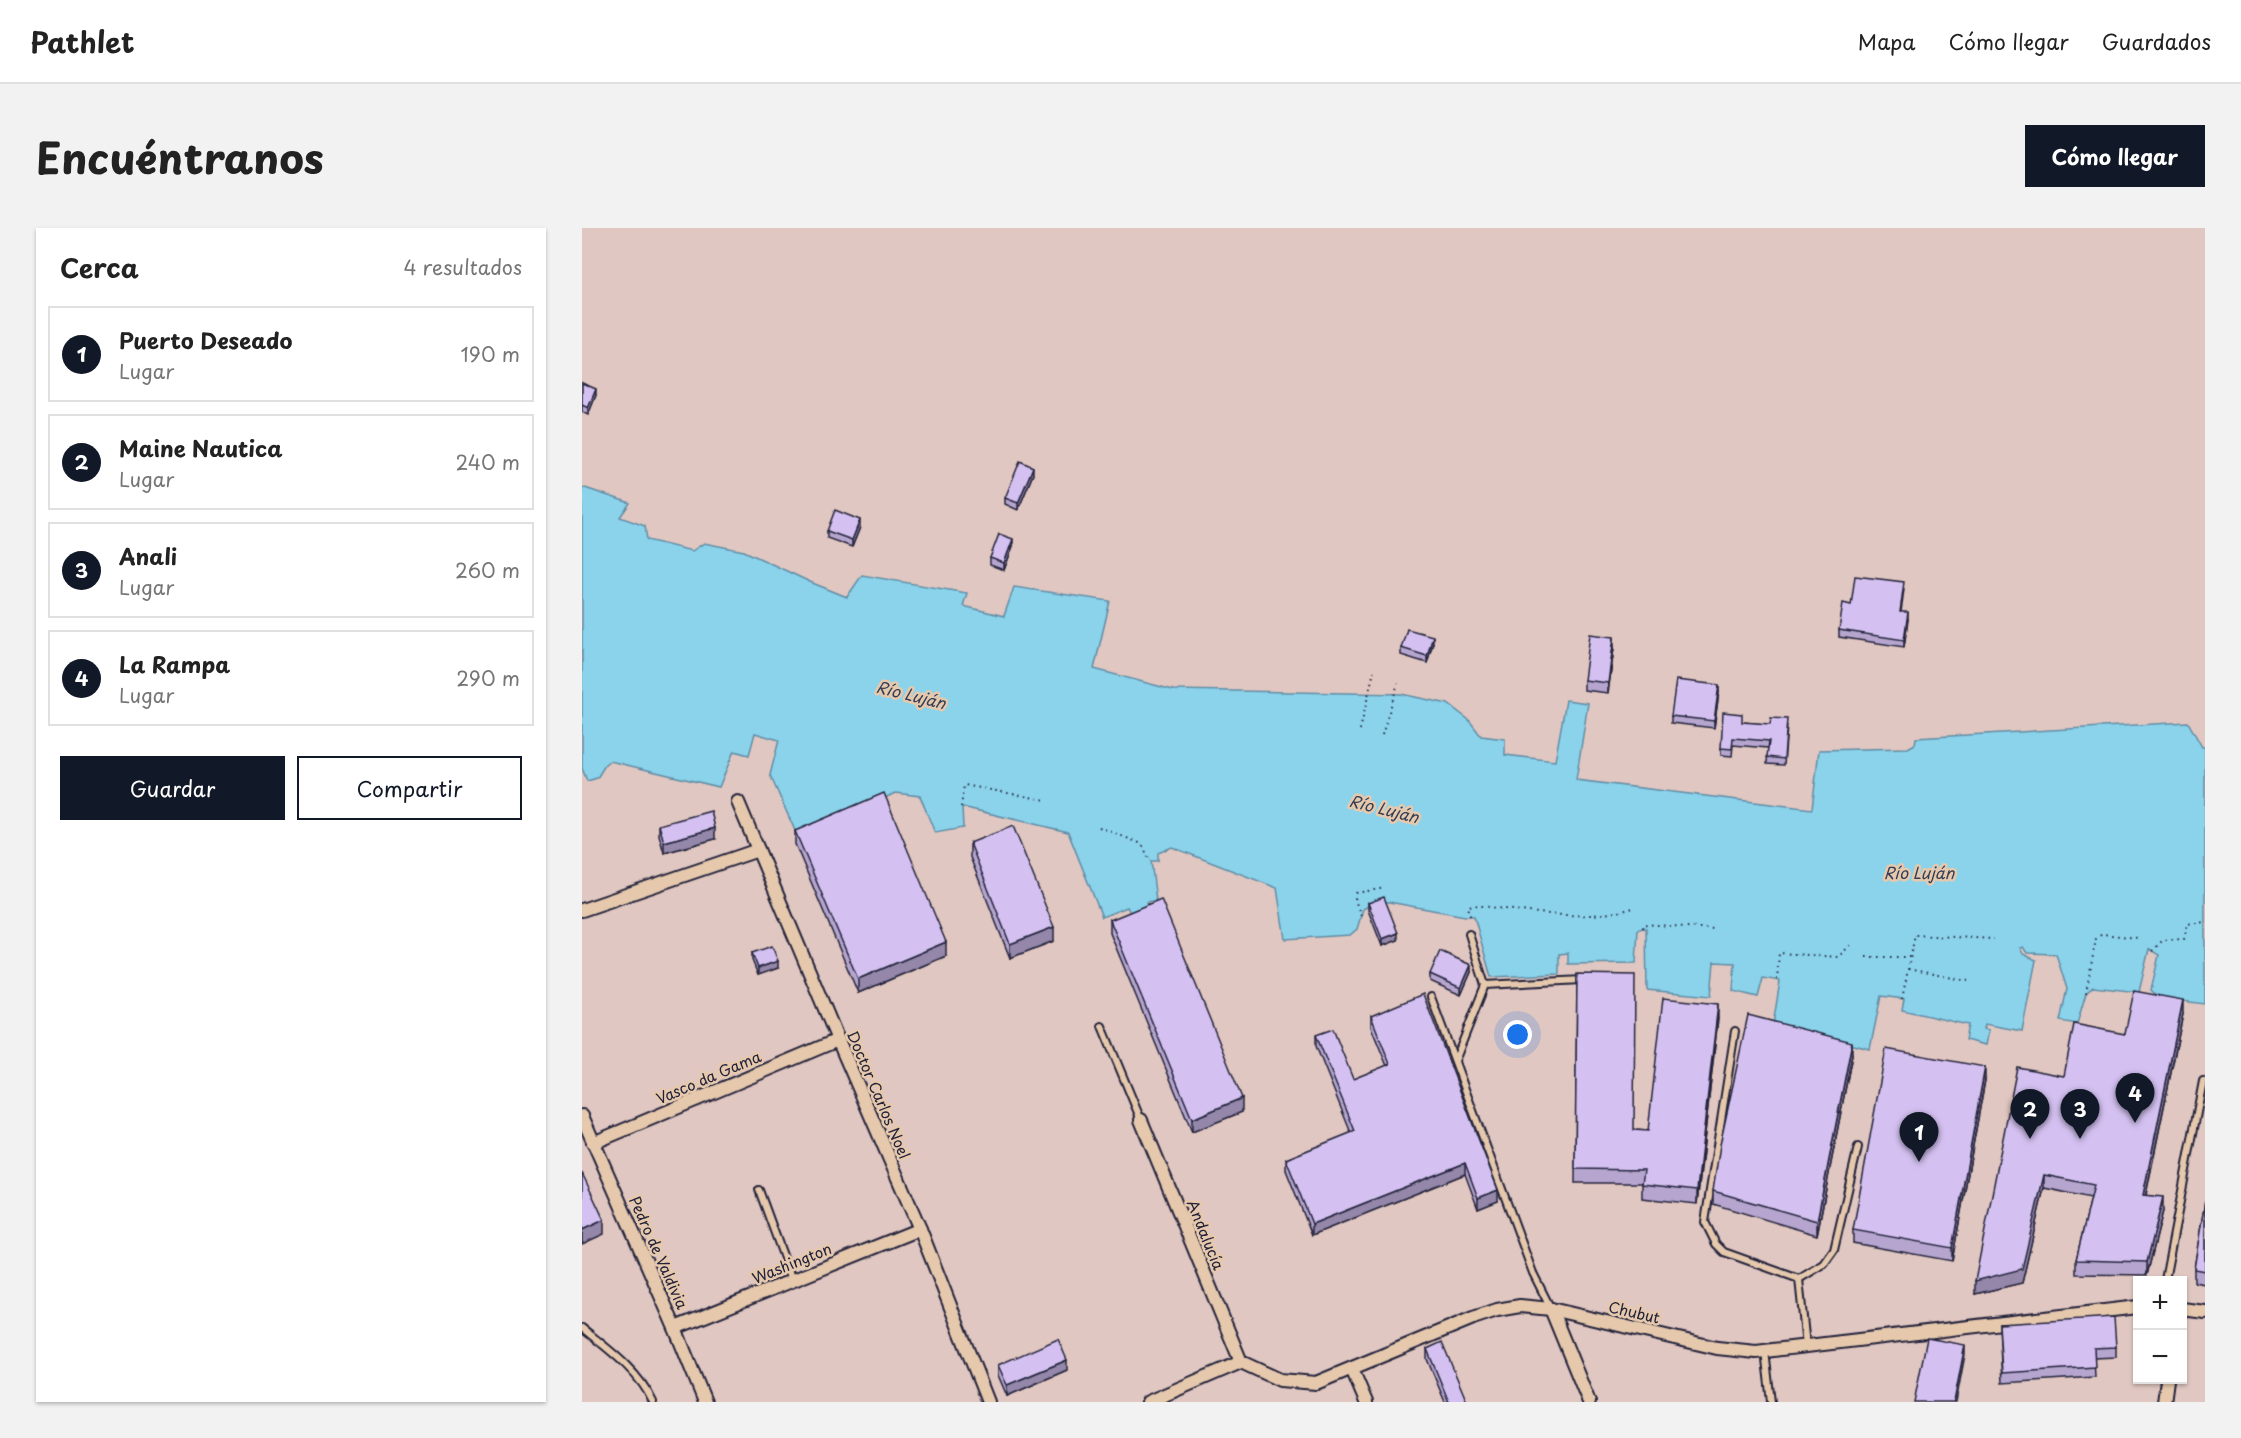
<!DOCTYPE html>
<html lang="es">
<head>
<meta charset="utf-8">
<style>
	body { margin:0; font-family:"Playpen Sans",sans-serif; background:#f2f2f2; color:#222 }
	.controls { position:absolute; right:18px; bottom:18px; display:grid; overflow:hidden; border-radius:0px; box-shadow:0 2px 4px #0004 }
	.controls button { width:54px; height:54px; display:grid; place-items:center; padding:0; border:0; border-bottom:2px solid #e0e0e0; background:#fff; color:#222; font:30px sans-serif }
	.you { position:absolute; left:936px; top:807px; width:21px; height:21px; margin:-15px; border:4px solid #fff; border-radius:50%; background:#1a73e8; box-shadow:0 0 0 9px #1a73e833 }
	.badge { display:grid; place-items:center; width:39px; height:39px; border-radius:50%; background:#111827; color:#fff; font-size:20px; font-weight:700 }
	.pin { position:absolute; translate:-50% -50px; filter:drop-shadow(0 2px 3px #0008) }
	.pin::after { content:''; position:absolute; top:32px; width:21px; height:18px; background:inherit; clip-path:polygon(0 0,100% 0,50% 100%) }
	.list { margin:0; padding:0; list-style:none }
	h2 { display:flex; justify-content:space-between; align-items:center; height:78px; margin:0; padding:0 24px; font-size:26px }
	h2 small { font-size:20px; font-weight:400; color:#767676 }
	.list li { display:grid; grid-template-columns:39px 1fr auto; gap:18px; align-items:center; box-sizing:border-box; height:96px; margin:0 12px 12px; padding:0 12px; border:2px solid #e0e0e0; border-radius:0px }
	.list b { display:block; font-size:22px; white-space:nowrap }
	.list p { margin:0; font-size:20px; white-space:nowrap; color:#767676 }
	.list em { font-size:20px; font-style:normal; color:#767676 }
	.actions { display:flex; gap:12px; padding:18px 24px }
	.actions a { flex:1; padding:14px 0; border:2px solid #111827; border-radius:0px; text-align:center; font-size:21px; color:#111827 }
	.actions .main { background:#111827; color:#fff }
	.map { position:relative; flex:none; width:1623px; height:1174px; overflow:hidden; border-radius:0px }
	header { display:flex; align-items:center; gap:36px; box-sizing:border-box; height:84px; padding:0 30px; background:#fff; border-bottom:2px solid #e0e0e0 }
	header strong { font-size:28px }
	nav { display:flex; gap:33px; margin-inline-start:auto; font-size:21px }
	.intro { display:flex; align-items:center; justify-content:space-between; box-sizing:border-box; height:144px; padding:0 36px }
	h1 { margin:0; font-size:42px }
	.button { padding:15px 27px; border-radius:0px; background:#111827; color:#fff; font-size:21px; font-weight:700 }
	main { display:flex; gap:36px; padding:0 36px }
	aside { flex:1; background:#fff; border-radius:0px; box-shadow:0 2px 4px #0004 }
	.map>svg:first-child { display:block }
	.water { fill:#8ad3eb; stroke:#608ca5; stroke-width:1.5 }
	.lines { fill:none; stroke-linecap:round; stroke-linejoin:round }
	.lane-casing { stroke:#22223b; stroke-width:10 }
	.street-casing { stroke:#22223b; stroke-width:16 }
	.path { stroke:#22223b; stroke-width:2; stroke-dasharray:1.5 4.5; stroke-linecap:butt }
	.lane { stroke:#e6c9ad; stroke-width:6 }
	.street { stroke:#e6c9ad; stroke-width:12 }
	.wall { fill:#b6a6cf; stroke:#22223b; stroke-width:1.5 }
	.shaded-wall { fill:#9487a9; stroke:#22223b; stroke-width:1.5 }
	.building { fill:#d4c1f1; stroke:#22223b; stroke-width:1.5 }
	.labels { text-anchor:middle; stroke-width:5; stroke-linejoin:round; paint-order:stroke }
	.street-label { font-size:15px; fill:#22223b; stroke:#e6c9ad }
	.water-label { font-size:16px; font-style:italic; fill:#323d55; stroke:#e6c9ad }
</style>
</head>
<body>
<header>
<strong>Pathlet</strong>
<nav><a>Mapa</a><a>Cómo llegar</a><a>Guardados</a></nav>
</header>
<div class="intro"><h1>Encuéntranos</h1><a class="button">Cómo llegar</a></div>
<main>
<aside>
<h2>Cerca<small>4 resultados</small></h2>
<ul class="list">
<li><span class="badge">1</span><div><b>Puerto Deseado</b><p>Lugar</p></div><em>190 m</em></li>
<li><span class="badge">2</span><div><b>Maine Nautica</b><p>Lugar</p></div><em>240 m</em></li>
<li><span class="badge">3</span><div><b>Anali</b><p>Lugar</p></div><em>260 m</em></li>
<li><span class="badge">4</span><div><b>La Rampa</b><p>Lugar</p></div><em>290 m</em></li>
</ul>
<div class="actions"><a class="main">Guardar</a><a>Compartir</a></div>
</aside>
<div class="map">
<svg width="1623" height="1174" viewBox="0 0 1623 1174">
	<rect width="100%" height="100%" fill="#e1c7c1"/>
	<filter id="ink" filterUnits="userSpaceOnUse"><feTurbulence type="fractalNoise" baseFrequency=".0167" numOctaves="2"/><feDisplacementMap in="SourceGraphic" scale="12" xChannelSelector="R" yChannelSelector="G"/><feConvolveMatrix kernelMatrix="1 2 1 2 8 2 1 2 1" color-interpolation-filters="sRGB"/></filter>
	<g filter="url(#ink)">
		<path class="water" d="M0,259L48,275L38,289L63,298L65,312L110,323L122,315L162,323L228,354L265,369L280,347L385,365L381,378L422,388L432,359L528,373L512,441L591,462L819,466L866,476L887,492L899,508L923,511V527L973,533L984,472L1006,475L994,552L1230,581L1237,522L1326,520L1333,516L1334,510L1606,494L1620,519H1623V776L1577,770L1569,762L1577,727L1567,721L1557,764L1511,759L1504,765L1495,796L1478,793L1485,761L1474,726L1445,725L1441,719L1438,720L1441,726L1454,732L1440,803L1403,796L1402,801L1407,802L1404,817L1383,812L1386,797L1320,782L1322,771L1299,768L1288,821L1191,797L1198,753L1181,750L1176,769L1151,763L1153,735L1132,734L1129,768L1065,762L1064,700L1056,701L1054,735L986,736V725L977,726V746L909,749L892,688H883L807,674H793L781,681L775,701L768,707L703,711L695,660L590,619L576,625V633H569L574,672L565,674L569,682L551,690L545,679L520,689L486,604L380,579L381,600L353,605L338,568L314,565L215,607L188,547L197,512L173,505L167,527L152,523L137,559L28,533L23,537L15,550L5,553L0,540Z"/>
		<g class="lines">
			<g class="lane-casing">
				<g id="lane">
					<path d="M903,757L1001,752"/>
					<path d="M849,769L951,1045L969,1081"/>
					<path d="M520,798L559,892"/>
					<path d="M1153,803L1123,994L1134,1016L1142,1024L1217,1051L1242,1036L1252,1022L1276,919"/>
					<path d="M873,833L903,757L887,706"/>
					<path d="M177,962L210,1052"/>
					<path d="M1217,1051L1224,1118"/>
					<path d="M1583,1052L1621,853"/>
					<path d="M0,1100C26,1121 57,1143 71,1174"/>
					<path d="M1183,1123L1189,1174"/>
				</g>
			</g>
			<g class="street-casing">
				<g id="street">
					<path d="M156,574L256,812L338,1001L406,1174"/>
					<path d="M0,682L176,622"/>
					<path d="M0,888L93,1100L123,1174"/>
					<path d="M559,892L659,1134"/>
					<path d="M11,915L256,812"/>
					<path d="M969,1081L1007,1174"/>
					<path d="M1600,1081L1623,1084"/>
					<path d="M93,1100L338,1001"/>
					<path d="M770,1141L784,1174"/>
					<path d="M566,1174L659,1134L698,1152L734,1155L891,1090L915,1082L938,1078L969,1081L1135,1120L1174,1124L1556,1079"/>
					<path d="M1582,1174L1585,1152"/>
				</g>
			</g>
			<g class="path">
				<path d="M778,502L792,443"/>
				<path d="M800,507L816,455"/>
				<path d="M379,579L382,557L464,572"/>
				<path d="M517,599L560,616L568,633"/>
				<path d="M779,688L773,672L774,665L803,660"/>
				<path d="M888,688L886,678L892,677C944,683 1001,695 1051,680"/>
				<path d="M1061,700V696L1133,701"/>
				<path d="M1570,723L1581,712L1602,711L1605,696L1623,694"/>
				<path d="M1284,729H1328"/>
				<path d="M1326,741L1386,753"/>
				<path d="M1195,752L1197,725L1256,729L1271,715"/>
				<path d="M1504,765L1514,711L1520,706L1556,710"/>
				<path d="M1320,771L1333,707L1412,711"/>
			</g>
			<use href="#lane" class="lane"/>
			<use href="#street" class="street"/>
		</g>
		<g class="wall">
			<path d="M0,155L14,167L6,187L0,184Z"/>
			<path d="M451,246L436,282L423,276V270Z"/>
			<path d="M278,299L270,319L245,310V303Z"/>
			<path d="M431,318L422,342L408,337V330Z"/>
			<path d="M1322,361L1319,384L1326,391L1322,419L1257,409V402L1269,377Z"/>
			<path d="M851,415L845,435L819,427V420Z"/>
			<path d="M1032,420L1026,465L1002,462V452Z"/>
			<path d="M1137,464L1132,500L1089,495V488Z"/>
			<path d="M1160,494L1205,498L1202,537L1185,536L1186,520L1151,517L1150,528L1139,527V520Z"/>
			<path d="M77,597L133,611L82,625L77,607Z"/>
			<path d="M213,603L364,728L276,765L213,616Z"/>
			<path d="M388,615L472,713L428,730L388,629Z"/>
			<path d="M786,675L816,712L800,718L786,682Z"/>
			<path d="M528,692L660,884L610,904L528,705Z"/>
			<path d="M170,725L196,740L176,747L170,732Z"/>
			<path d="M889,744L879,767L848,753V746Z"/>
			<path d="M995,746L1052,902L1066,903L1136,790L1115,976L1060,970V955H993Z"/>
			<path d="M1601,786L1564,967L1581,983L1565,1047L1494,1046V1032L1509,970L1462,960L1440,1055L1393,1066L1482,848Z"/>
			<path d="M789,788L916,973L896,981L883,946L730,1007L704,942V931L769,905L734,818V807L771,851L805,838L789,799Z"/>
			<path d="M1270,827L1235,1007L1131,976V963Z"/>
			<path d="M1403,852L1370,1033L1271,1015V1002Z"/>
			<path d="M1623,973V1056L1612,1054V1041Z"/>
			<path d="M1417,1096L1534,1119V1129L1512,1130L1513,1149L1420,1155Z"/>
			<path d="M845,1121L885,1174H863L845,1131Z"/>
			<path d="M416,1137L485,1142L425,1168L416,1147Z"/>
		</g>
		<g class="shaded-wall">
			<path d="M14,161V167L6,187V180Z"/>
			<path d="M451,239V246L436,282V275Z"/>
			<path d="M278,292V299L270,319V312Z"/>
			<path d="M431,311V318L422,342V335Z"/>
			<path d="M1326,384V391L1322,419V412Z"/>
			<path d="M851,408V415L845,435V428Z"/>
			<path d="M1032,409V420L1026,465V455Z"/>
			<path d="M1137,457V464L1132,500V493Z"/>
			<path d="M133,600V611L82,625V614Z"/>
			<path d="M472,699V713L428,730V716Z"/>
			<path d="M816,705V712L800,718V711Z"/>
			<path d="M364,714V728L276,765V751Z"/>
			<path d="M196,733V740L176,747V740Z"/>
			<path d="M889,737V744L879,767V760Z"/>
			<path d="M1601,772V786L1561,980V967Z"/>
			<path d="M1136,776V790L1115,976V962Z"/>
			<path d="M1270,814V827L1235,1007V993Z"/>
			<path d="M1403,839V852L1370,1033V1020Z"/>
			<path d="M660,870V884L610,904V891Z"/>
			<path d="M883,935V946L730,1007V996Z"/>
			<path d="M1462,947V960L1440,1055L1393,1066V1053Z"/>
			<path d="M916,962V973L896,981V970Z"/>
			<path d="M1581,969V983L1565,1047V1034Z"/>
			<path d="M22,992V1006L0,1016V1002Z"/>
			<path d="M1383,1117V1127L1374,1174H1372Z"/>
			<path d="M485,1132V1142L425,1168V1157Z"/>
		</g>
		<g class="building">
			<path d="M0,155L14,161L6,180L0,177Z"/>
			<path d="M438,233L451,239L436,275L423,270Z"/>
			<path d="M253,282L278,292L270,312L245,303Z"/>
			<path d="M417,306L431,311L422,335L408,330Z"/>
			<path d="M1273,348L1322,354L1318,384H1326L1322,412L1257,402L1261,375L1269,377Z"/>
			<path d="M825,401L851,408L845,428L819,420Z"/>
			<path d="M1008,406L1032,409L1026,455L1002,452Z"/>
			<path d="M1094,452L1137,457L1132,493L1089,488Z"/>
			<path d="M1141,484L1160,486V494L1188,496L1189,490L1205,491L1202,531L1185,529L1187,513L1151,510L1150,521L1139,520Z"/>
			<path d="M302,565L364,714L276,751L213,603Z"/>
			<path d="M129,583L133,600L82,614L77,597Z"/>
			<path d="M431,598L472,699L428,716L388,615Z"/>
			<path d="M802,669L816,705L800,711L786,675Z"/>
			<path d="M579,671L660,870L610,891L528,692Z"/>
			<path d="M190,718L196,733L176,740L170,725Z"/>
			<path d="M858,723L889,737L879,760L848,746Z"/>
			<path d="M995,746L1053,747L1052,902L1066,903L1081,770L1136,776L1115,962L1060,956L1062,942L993,941Z"/>
			<path d="M1552,763L1601,772L1561,967L1581,969L1565,1034L1494,1032L1512,957L1462,947L1440,1041L1393,1053L1435,839L1482,848L1492,796L1543,806Z"/>
			<path d="M841,766L916,962L896,970L883,935L730,996L704,931L773,903L734,807L751,801L771,851L808,836L789,788Z"/>
			<path d="M1166,787L1270,814L1235,993L1131,963L1138,917Z"/>
			<path d="M1304,821L1403,839L1370,1020L1271,1002Z"/>
			<path d="M0,945L22,992L0,1002Z"/>
			<path d="M1623,973V1043L1612,1041Z"/>
			<path d="M1532,1089L1534,1119L1512,1120L1513,1139L1420,1145L1417,1096Z"/>
			<path d="M1345,1110L1383,1117L1372,1174H1332Z"/>
			<path d="M476,1111L485,1132L425,1157L416,1137Z"/>
			<path d="M860,1114L885,1174H867L845,1121Z"/>
		</g>
	</g>
	<g class="labels">
		<g class="street-label">
			<text transform="translate(127 850) rotate(-23)" y="5">Vasco da Gama</text>
			<text transform="translate(296 867) rotate(67)" y="5">Doctor Carlos Noel</text>
			<text transform="translate(623 1007) rotate(68)" y="5">Andalucía</text>
			<text transform="translate(76 1025) rotate(66)" y="5">Pedro de Valdivia</text>
			<text transform="translate(210 1036) rotate(-22)" y="5">Washington</text>
			<text transform="translate(1052 1085) rotate(13)" y="5">Chubut</text>
		</g>
		<g class="water-label">
			<text transform="translate(329 467) rotate(14)" y="6">Río Luján</text>
			<text transform="translate(802 581) rotate(14)" y="6">Río Luján</text>
			<text x="1337" y="651">Río Luján</text>
		</g>
	</g>
</svg>
<div class="controls">
<button>+</button>
<button>−</button>
</div>
<div class="you"></div>
<div class="pin badge" style="left:1337px;top:934px">1</div>
<div class="pin badge" style="left:1448px;top:911px">2</div>
<div class="pin badge" style="left:1498px;top:911px">3</div>
<div class="pin badge" style="left:1553px;top:895px">4</div>
</div>
</main>
</body>
</html>
